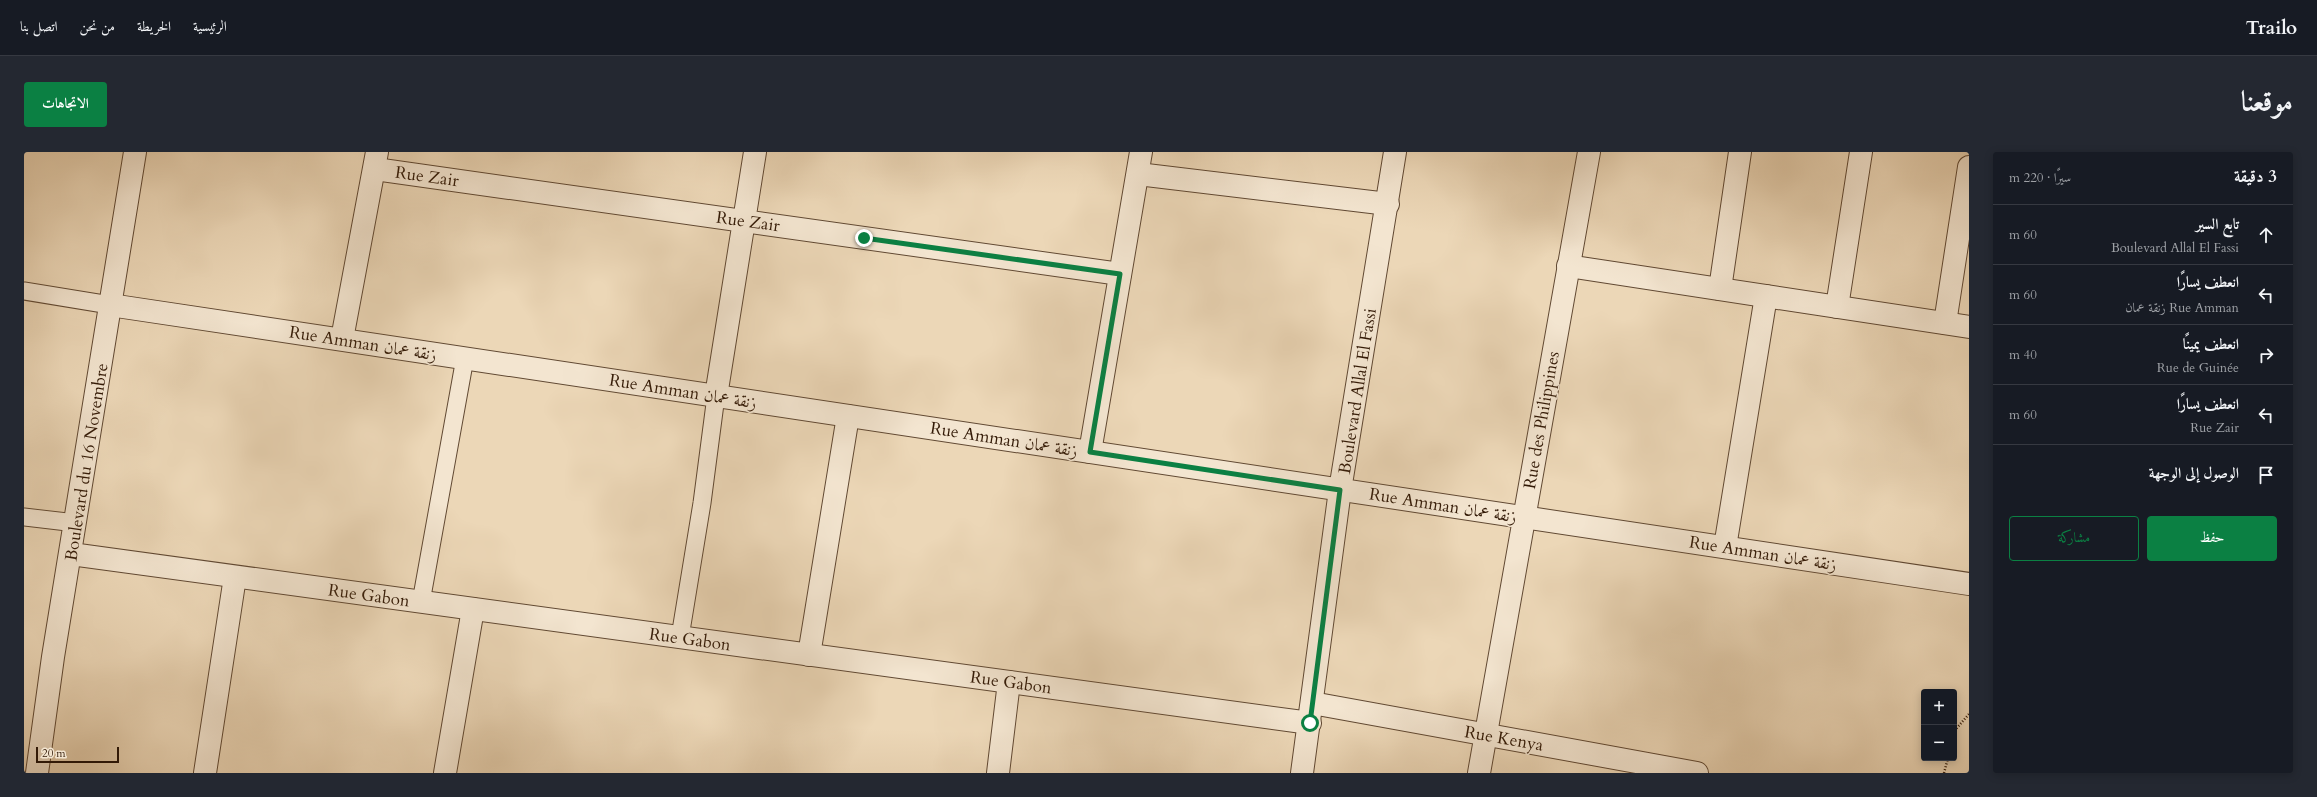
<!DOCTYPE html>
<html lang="ar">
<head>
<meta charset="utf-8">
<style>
	body { margin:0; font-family:Cardo,Amiri,serif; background:#242831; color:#f1f3f6; direction:rtl }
	.controls { position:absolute; right:12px; bottom:12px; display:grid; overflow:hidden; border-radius:4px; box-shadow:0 2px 10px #0003 }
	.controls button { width:36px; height:36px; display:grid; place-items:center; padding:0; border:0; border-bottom:1px solid #363941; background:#171b24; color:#f1f3f6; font:20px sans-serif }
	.scale { position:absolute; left:12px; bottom:10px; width:83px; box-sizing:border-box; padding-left:4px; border:2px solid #331a07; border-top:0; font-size:11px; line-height:14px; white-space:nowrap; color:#331a07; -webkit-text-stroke:3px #f3e5d0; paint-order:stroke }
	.stop { position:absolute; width:12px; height:12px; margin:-9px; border:3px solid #0b8043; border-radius:50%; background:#fff }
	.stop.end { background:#0b8043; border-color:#fff; box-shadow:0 1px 4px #0008 }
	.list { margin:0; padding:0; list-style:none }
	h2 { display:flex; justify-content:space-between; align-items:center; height:52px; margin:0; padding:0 16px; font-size:17px }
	h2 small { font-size:13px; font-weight:400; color:#9ea1a6 }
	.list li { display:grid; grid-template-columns:26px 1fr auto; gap:12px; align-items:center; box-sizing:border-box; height:60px; padding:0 16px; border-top:1px solid #363941 }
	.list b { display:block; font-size:15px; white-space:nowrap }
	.list p { margin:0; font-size:13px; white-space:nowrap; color:#9ea1a6 }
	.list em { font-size:13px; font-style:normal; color:#9ea1a6 }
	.actions { display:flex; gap:8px; padding:12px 16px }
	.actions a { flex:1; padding:9px 0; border:1px solid #0b8043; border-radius:4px; text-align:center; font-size:14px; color:#0b8043 }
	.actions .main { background:#0b8043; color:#fff }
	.icon { flex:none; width:22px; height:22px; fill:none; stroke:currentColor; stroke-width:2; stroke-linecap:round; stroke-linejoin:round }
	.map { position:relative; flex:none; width:1945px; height:621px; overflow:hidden; direction:ltr; border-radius:4px }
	header { display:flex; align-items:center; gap:24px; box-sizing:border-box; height:56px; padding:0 20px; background:#171b24; border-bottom:1px solid #363941 }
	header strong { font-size:19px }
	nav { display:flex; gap:22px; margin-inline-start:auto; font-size:14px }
	.intro { display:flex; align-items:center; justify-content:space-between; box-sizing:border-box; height:96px; padding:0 24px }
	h1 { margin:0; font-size:28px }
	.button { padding:10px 18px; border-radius:4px; background:#0b8043; color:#fff; font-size:14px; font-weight:700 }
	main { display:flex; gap:24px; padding:0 24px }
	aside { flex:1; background:#171b24; border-radius:4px; box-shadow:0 2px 10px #0003 }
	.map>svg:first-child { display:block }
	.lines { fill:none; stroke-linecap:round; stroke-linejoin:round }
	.service-casing { stroke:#614933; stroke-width:19 }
	.minor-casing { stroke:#614933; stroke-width:24 }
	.tertiary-casing { stroke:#614933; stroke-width:24 }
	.path { stroke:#331a07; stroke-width:2.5; stroke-dasharray:1 2; stroke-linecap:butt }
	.service { stroke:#f3e5d0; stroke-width:17 }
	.minor { stroke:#f3e5d0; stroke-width:22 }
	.tertiary { stroke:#f3e5d0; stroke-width:22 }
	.route { stroke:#0b8043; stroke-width:5 }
	.labels { text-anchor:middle; stroke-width:3; stroke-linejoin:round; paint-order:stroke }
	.street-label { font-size:17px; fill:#331a07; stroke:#f3e5d0 }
</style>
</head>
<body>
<header>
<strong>Trailo</strong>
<nav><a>الرئيسية</a><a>الخريطة</a><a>من نحن</a><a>اتصل بنا</a></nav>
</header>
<div class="intro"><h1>موقعنا</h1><a class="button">الاتجاهات</a></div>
<main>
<aside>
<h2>3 دقيقة<small>سيرًا · 220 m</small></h2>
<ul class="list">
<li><svg class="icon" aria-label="ahead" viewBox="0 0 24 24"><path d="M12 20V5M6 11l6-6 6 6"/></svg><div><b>تابع السير</b><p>Boulevard Allal El Fassi</p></div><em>60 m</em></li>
<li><svg class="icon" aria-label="left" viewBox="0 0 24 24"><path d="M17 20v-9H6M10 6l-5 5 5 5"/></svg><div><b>انعطف يسارًا</b><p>Rue Amman زنقة عمان</p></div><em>60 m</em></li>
<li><svg class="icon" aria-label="right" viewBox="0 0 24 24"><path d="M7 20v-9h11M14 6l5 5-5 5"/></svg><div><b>انعطف يمينًا</b><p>Rue de Guinée</p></div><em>40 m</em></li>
<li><svg class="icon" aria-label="left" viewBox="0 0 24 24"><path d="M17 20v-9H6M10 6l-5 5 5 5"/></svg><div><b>انعطف يسارًا</b><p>Rue Zair</p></div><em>60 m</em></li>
<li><svg class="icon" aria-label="arrive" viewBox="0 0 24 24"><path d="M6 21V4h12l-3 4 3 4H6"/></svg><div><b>الوصول إلى الوجهة</b></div></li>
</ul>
<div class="actions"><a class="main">حفظ</a><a>مشاركة</a></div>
</aside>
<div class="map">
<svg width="1945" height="621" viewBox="0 0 1945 621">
	<rect width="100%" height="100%" fill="#ecd7b7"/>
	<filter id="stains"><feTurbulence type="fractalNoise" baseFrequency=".005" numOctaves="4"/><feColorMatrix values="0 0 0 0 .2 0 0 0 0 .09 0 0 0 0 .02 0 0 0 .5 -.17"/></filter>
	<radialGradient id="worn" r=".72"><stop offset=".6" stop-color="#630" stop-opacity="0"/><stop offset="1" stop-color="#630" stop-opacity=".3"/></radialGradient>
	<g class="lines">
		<g class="service-casing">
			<g id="service">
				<path d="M0,139L86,153"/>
				<path d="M0,365L52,371"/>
				<path d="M397,450L441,206"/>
				<path d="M656,485L678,351L692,244"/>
			</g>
		</g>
		<g class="minor-casing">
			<g id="minor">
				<path d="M351,17L1096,122"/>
				<path d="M1114,22L1364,52"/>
				<path d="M1544,114L1945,175"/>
				<path d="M1696,137L1716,0"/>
				<path d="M86,153L1945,432"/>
				<path d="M1813,155L1837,0"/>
				<path d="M1921,171L1945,15"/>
				<path d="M318,187L353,0"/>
				<path d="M692,244L731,0"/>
				<path d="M1066,300L1117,0"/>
				<path d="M1701,395L1742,144"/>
				<path d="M47,402L1286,571"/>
				<path d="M785,503L824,264"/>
				<path d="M1288,551L1673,621"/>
				<path d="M181,621L211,425"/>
				<path d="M421,621L449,457"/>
				<path d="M974,621L985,530"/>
				<path d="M1455,621L1565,0"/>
			</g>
		</g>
		<g class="tertiary-casing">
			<g id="tertiary">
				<path d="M13,621L29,505L111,0"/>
				<path d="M1278,621L1316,338L1371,0"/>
			</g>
		</g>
		<g class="path">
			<path d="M1930,585L1932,577L1945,562"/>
			<path d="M1920,621L1924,606"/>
		</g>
		<use href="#service" class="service"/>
		<use href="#minor" class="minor"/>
		<use href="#tertiary" class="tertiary"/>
	</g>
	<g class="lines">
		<path class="route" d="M840,86L1096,122L1066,300L1316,338L1286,571"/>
	</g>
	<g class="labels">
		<g class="street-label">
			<text transform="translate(403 24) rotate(8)" y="6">Rue Zair</text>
			<text transform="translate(724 69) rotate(8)" y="6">Rue Zair</text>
			<text transform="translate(339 191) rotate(9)" y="6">Rue Amman زنقة عمان</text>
			<text transform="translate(659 239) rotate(9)" y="6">Rue Amman زنقة عمان</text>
			<text transform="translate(1333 239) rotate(-81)" y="6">Boulevard Allal El Fassi</text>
			<text transform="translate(1517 268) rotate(-80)" y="6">Rue des Philippines</text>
			<text transform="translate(980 287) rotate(9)" y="6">Rue Amman زنقة عمان</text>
			<text transform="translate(62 310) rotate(-81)" y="6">Boulevard du 16 Novembre</text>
			<text transform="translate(1419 353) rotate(9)" y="6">Rue Amman زنقة عمان</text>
			<text transform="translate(1739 401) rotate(9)" y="6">Rue Amman زنقة عمان</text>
			<text transform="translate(345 443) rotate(8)" y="6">Rue Gabon</text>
			<text transform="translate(666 487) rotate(8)" y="6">Rue Gabon</text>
			<text transform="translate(987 530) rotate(8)" y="6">Rue Gabon</text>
			<text transform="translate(1480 586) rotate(10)" y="6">Rue Kenya</text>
		</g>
	</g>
	<rect width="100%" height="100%" filter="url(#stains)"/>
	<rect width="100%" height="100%" fill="url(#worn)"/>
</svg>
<div class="controls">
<button>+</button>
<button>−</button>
</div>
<div class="scale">20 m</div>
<div class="stop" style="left:1286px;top:571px"></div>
<div class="stop end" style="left:840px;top:86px"></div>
</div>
</main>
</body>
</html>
